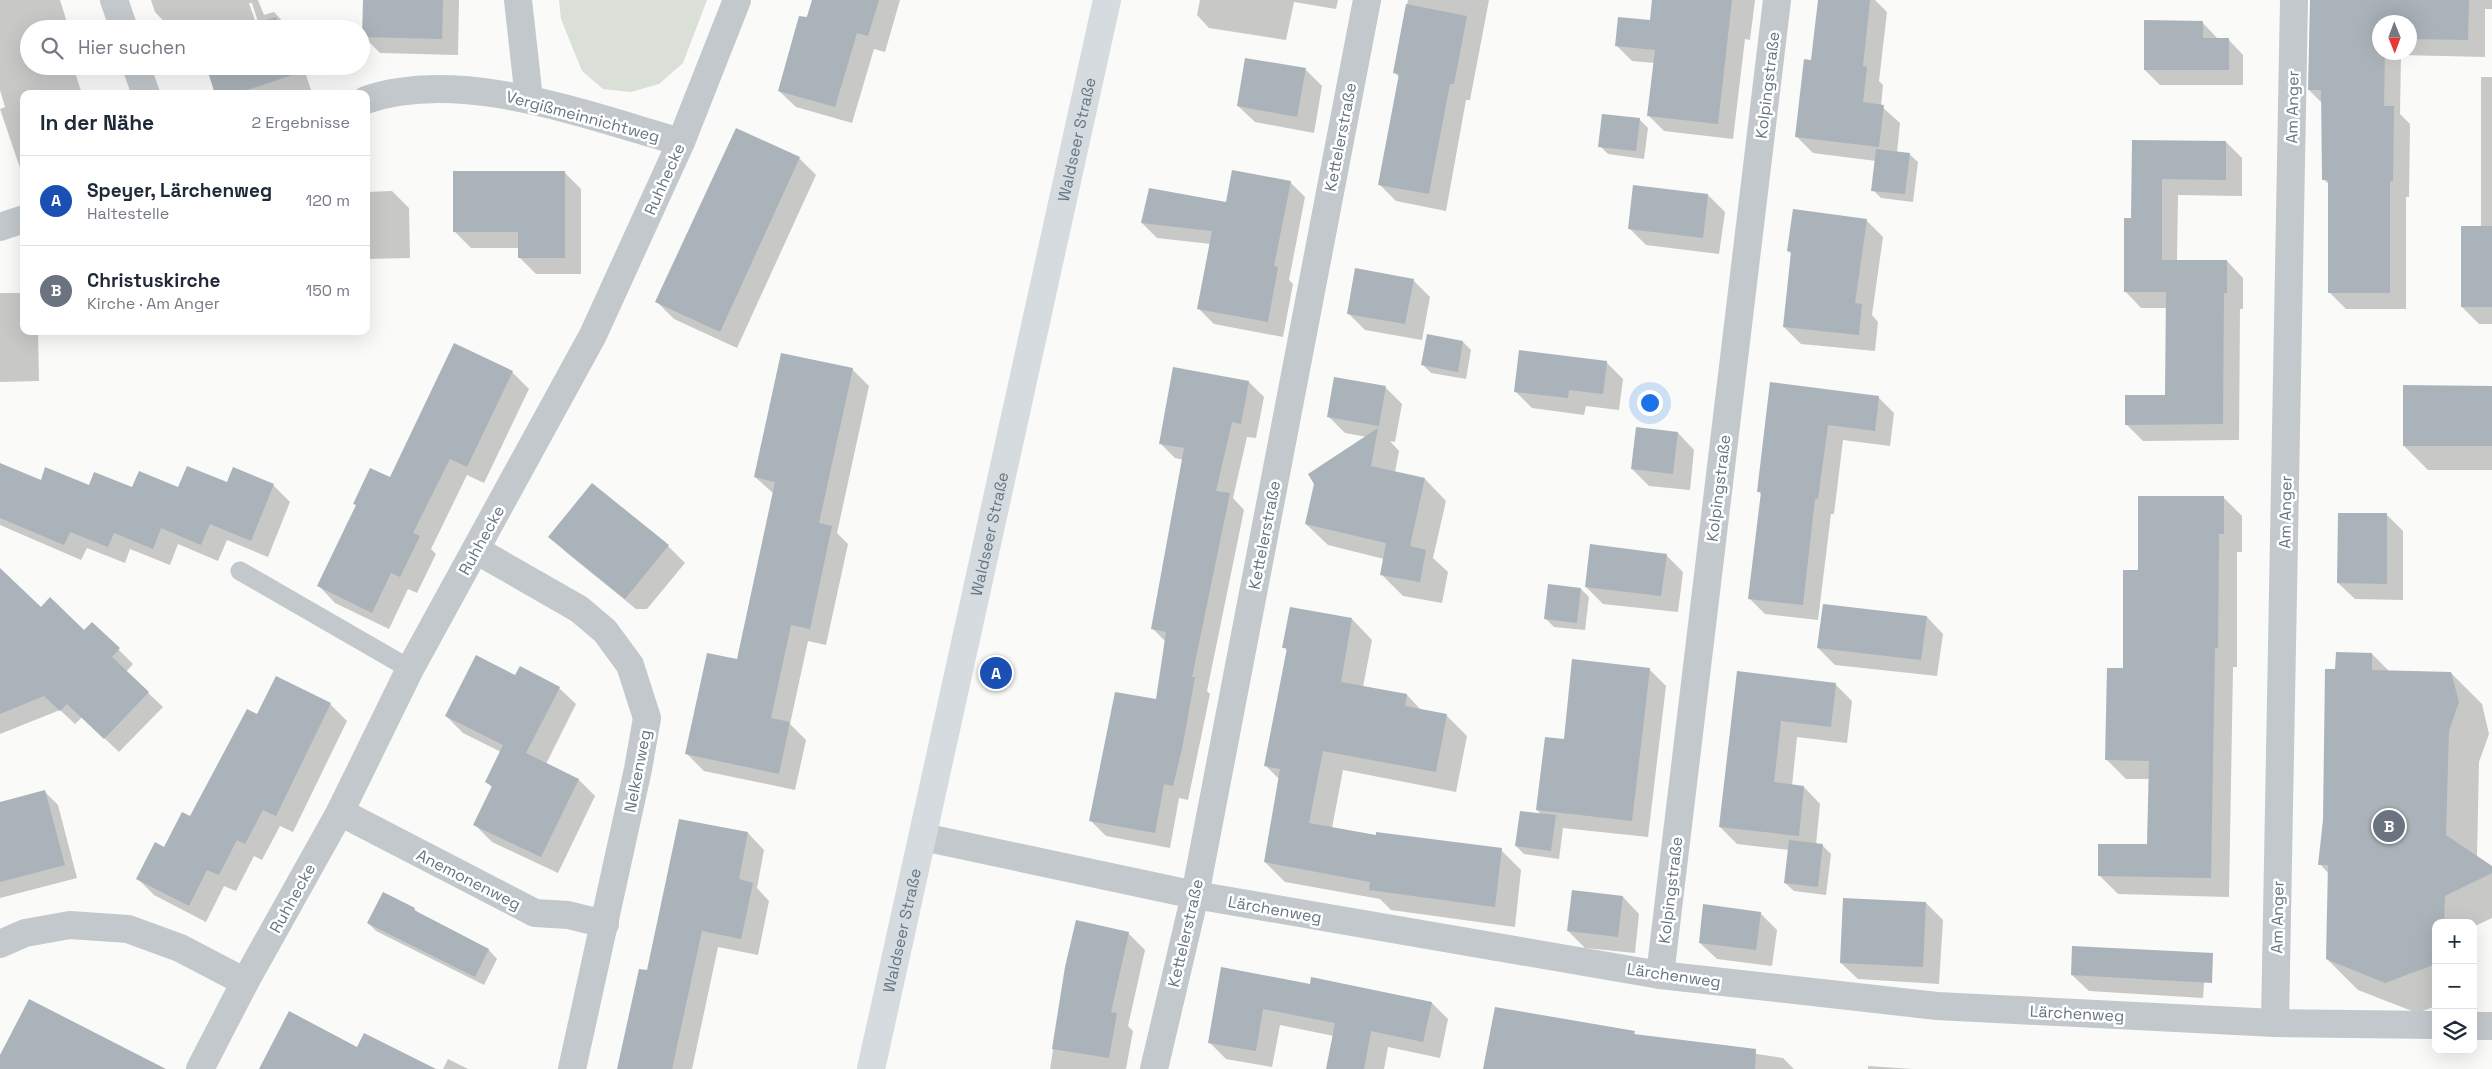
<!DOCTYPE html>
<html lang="de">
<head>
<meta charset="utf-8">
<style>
	body { margin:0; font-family:"Space Grotesk",sans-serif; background:#f6f6f7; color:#1f2937 }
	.controls { position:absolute; right:15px; bottom:15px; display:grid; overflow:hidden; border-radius:10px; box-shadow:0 5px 20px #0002 }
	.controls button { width:45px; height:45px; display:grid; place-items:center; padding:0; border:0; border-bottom:1px solid #e0e1e3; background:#fff; color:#1f2937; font:25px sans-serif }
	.compass { position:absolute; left:2372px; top:15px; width:45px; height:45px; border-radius:50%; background:#fff; box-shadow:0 5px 20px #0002; rotate:179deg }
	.you { position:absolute; left:1649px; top:402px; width:18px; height:18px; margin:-12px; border:4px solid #fff; border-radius:50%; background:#1a73e8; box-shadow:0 0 0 8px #1a73e833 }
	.badge { display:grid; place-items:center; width:32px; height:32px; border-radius:50%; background:#e4572e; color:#fff; font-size:16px; font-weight:700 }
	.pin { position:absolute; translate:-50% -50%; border:2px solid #fff; box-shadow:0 1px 5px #0006 }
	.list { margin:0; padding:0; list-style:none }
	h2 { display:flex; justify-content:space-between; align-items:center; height:65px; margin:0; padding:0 20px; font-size:21px }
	h2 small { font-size:16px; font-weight:400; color:#747a83 }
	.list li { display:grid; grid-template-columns:32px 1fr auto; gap:15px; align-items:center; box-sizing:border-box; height:90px; padding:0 20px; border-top:1px solid #e0e1e3 }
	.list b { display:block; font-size:19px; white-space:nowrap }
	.list p { margin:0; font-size:16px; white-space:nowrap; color:#747a83 }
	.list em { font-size:16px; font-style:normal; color:#747a83 }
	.icon { flex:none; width:28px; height:28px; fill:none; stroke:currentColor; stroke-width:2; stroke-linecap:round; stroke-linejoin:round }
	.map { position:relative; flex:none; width:2492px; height:1069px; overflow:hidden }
	.search { position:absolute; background:#fff; box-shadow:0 5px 20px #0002; left:20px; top:20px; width:350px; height:55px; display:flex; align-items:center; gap:12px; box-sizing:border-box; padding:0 18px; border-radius:28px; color:#747a83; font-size:19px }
	.panel { position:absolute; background:#fff; box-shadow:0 5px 20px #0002; left:20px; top:90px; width:350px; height:245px; border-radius:10px }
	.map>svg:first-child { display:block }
	.green { fill:#dadfd7 }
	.shadow { fill:#0003; fill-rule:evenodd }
	.building { fill:#aab3b9 }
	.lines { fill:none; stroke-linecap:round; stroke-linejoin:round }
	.service { stroke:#c3c8cc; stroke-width:19 }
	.minor { stroke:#c3c8cc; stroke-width:28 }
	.secondary { stroke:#d6dbdf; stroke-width:28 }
	.labels { text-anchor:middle; stroke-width:5; stroke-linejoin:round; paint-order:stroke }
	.street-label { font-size:16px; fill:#657683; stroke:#fff }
</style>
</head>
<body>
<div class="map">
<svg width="2492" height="1069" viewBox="0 0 2492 1069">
	<rect width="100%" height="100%" fill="#fafaf8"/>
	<path class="green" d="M559,0H707L683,63L659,84L631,92L603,89L582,71L561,19Z"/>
	<g class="shadow">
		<path d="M0,0H60L69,29H29V66H73L82,94H24V172L20,168L0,109L5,107L0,90Z"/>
		<path d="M151,0H258L264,15L274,12L290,29H179L178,26L171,29L155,12ZM249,3H252L258,22L256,23Z"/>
		<path d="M364,0H459L458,55L380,53L363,36Z"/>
		<path d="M813,0H900L885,52L874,49L852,123L796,107L779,91Z"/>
		<path d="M1200,0H1338L1336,9L1294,2L1286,40L1209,28L1197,15Z"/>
		<path d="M1408,0H1489L1470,100H1466L1446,211L1396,201L1380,185L1399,77L1394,72Z"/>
		<path d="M1654,0H1755L1750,40L1745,39L1733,139L1664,131L1648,115L1654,63L1632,61L1616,45L1651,22Z"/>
		<path d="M1819,0H1875L1887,12L1879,81L1883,85L1881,106L1900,123L1897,152L1909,154L1918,162L1913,202L1881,198L1873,190L1876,161L1813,153L1796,136L1812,61Z"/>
		<path d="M2311,0H2492V9H2485V57L2401,55L2400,114L2410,124L2409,197H2406V309H2346L2329,292L2330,185L2323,179L2322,103L2309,90ZM2380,22H2410V52H2380Z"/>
		<path d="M2202,22L2218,39H2228L2243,55V85H2160L2145,70Z"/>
		<path d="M207,66H303L311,90L300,94H217Z"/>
		<path d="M1306,70L1322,86L1314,133L1255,122L1238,106Z"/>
		<path d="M2481,77H2492V324H2479L2462,307L2481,228Z"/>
		<path d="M1640,120L1648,128L1644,159L1608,154L1600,146Z"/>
		<path d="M736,129L799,158L816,175L737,348L674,319L657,302Z"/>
		<path d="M2133,142H2226L2242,158V196L2178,195L2177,261H2227L2243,278V309H2240L2239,440L2143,441L2126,424L2166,396L2167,308H2141L2125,291L2132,219Z"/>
		<path d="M564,172L581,189V274H536L519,257V248H471L454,231Z"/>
		<path d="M1290,182L1305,197L1289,280L1293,284L1283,337L1214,324L1198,308L1211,244L1157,238L1142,223L1228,203Z"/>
		<path d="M1634,186L1708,195L1725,212L1719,254L1646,245L1629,228Z"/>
		<path d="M392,191L409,208L410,258L366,259V192Z"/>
		<path d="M1867,221L1883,237L1872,315L1878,322L1875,351L1801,344L1784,327L1792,254L1788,251Z"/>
		<path d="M1413,280L1430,297L1422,340L1365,330L1348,313Z"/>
		<path d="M0,293H20L24,296V331H38L39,381L0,382Z"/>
		<path d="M1428,336L1463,342L1471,350L1466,379L1431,373L1423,365Z"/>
		<path d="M1606,362L1623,379L1619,410L1586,406L1584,415L1532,408L1515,391Z"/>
		<path d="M852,369L869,386L837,533L848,544L826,645L808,641L790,724L806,740L795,790L704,771L687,754L738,660L774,494L755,477Z"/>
		<path d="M512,372L529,389L484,483L467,475L431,549L436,554L417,593L408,589L389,629L335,603L319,586L357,506Z"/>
		<path d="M1249,382L1264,397L1256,438L1247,437L1233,498L1244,510L1207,691L1210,694L1188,800L1179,798L1170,848L1106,836L1091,821L1157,701L1166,642L1152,628L1184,460L1175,458L1160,443Z"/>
		<path d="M1771,384L1878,397L1894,413L1890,446L1843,440L1834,514H1831L1818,620L1765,614L1750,599L1762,495L1759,492Z"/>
		<path d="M1385,387L1402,404L1395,442L1390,441L1399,451L1395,472L1425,479L1446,501L1433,558L1448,572L1442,603L1403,596L1381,574L1384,559L1328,545L1306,524L1367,437L1345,433L1328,416Z"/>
		<path d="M2492,387V470H2428L2404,446Z"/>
		<path d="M1678,433L1694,450L1690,490L1649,486L1632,469Z"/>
		<path d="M0,466L41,481L90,487L178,489L227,484L234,469L274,486L290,502L268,557L227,540L218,561L178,544L170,565L130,549L125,563L87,548L81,560L0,525Z"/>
		<path d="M2223,497L2242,516V552H2237V667H2233L2229,897L2118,894L2099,875L2148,845L2150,779H2126L2107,760L2124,669L2139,571Z"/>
		<path d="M2386,514L2403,531V600L2355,599L2338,583Z"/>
		<path d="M550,537L668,546L685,563L647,609H636L567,553Z"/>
		<path d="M1666,555L1683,572L1678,612L1603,604L1586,587Z"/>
		<path d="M1581,589L1589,597L1585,630L1554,627L1545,618Z"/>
		<path d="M0,591L84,632L92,623L133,664L126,672L163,707L119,752L82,717L75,724L60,710L0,734Z"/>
		<path d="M1927,617L1943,634L1937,676L1835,665L1818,648Z"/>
		<path d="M1352,619L1372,640L1363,687L1407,695L1422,711L1446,715L1467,736L1456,792L1343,770L1332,828L1377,836L1501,850L1521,870L1515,927L1391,910L1380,899L1285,882L1265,862L1280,780L1266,766L1287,651L1284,647Z"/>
		<path d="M2372,654L2389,671L2451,673L2482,704L2489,734L2479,762L2477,857L2492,868V918L2475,926L2473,992V923H2436V1006L2417,1013L2358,990L2327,959L2329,874L2320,864L2336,670Z"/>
		<path d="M1649,669L1666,686L1648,837L1563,828L1559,859L1524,854L1516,846L1542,815L1537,810L1565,740Z"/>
		<path d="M1738,673L1835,684L1852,701L1847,743L1797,737L1792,786L1804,787L1820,804L1816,845H1822L1831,854L1826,895L1794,891L1785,883L1789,850L1737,844L1720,827Z"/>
		<path d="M559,688L576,704L546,764L579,780L595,796L558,873L492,842L475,825L493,788L486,782L501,752L463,733L446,716Z"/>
		<path d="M330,704L347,721L293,832L280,826L262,860L254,856L236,891L224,886L206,922L154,895L137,878L191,818L258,715Z"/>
		<path d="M45,792L58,805L77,878L0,898V804Z"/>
		<path d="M748,833L764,850L757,888L769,901L758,955L718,947L692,1069H618L648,972Z"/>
		<path d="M1623,897L1639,914L1635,953L1585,948L1568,931Z"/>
		<path d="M1926,903L1943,920L1939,984L1858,979L1841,963Z"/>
		<path d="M414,909L421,915L489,950L497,959L484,985L376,931L368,923Z"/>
		<path d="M1760,913L1777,930L1772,966L1717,959L1700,943Z"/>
		<path d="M1128,933L1145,950L1128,1026L1133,1031L1126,1069H1050L1066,967Z"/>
		<path d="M1222,969L1311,985L1432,1003L1448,1019L1440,1058L1388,1047L1384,1069H1327L1334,1036L1280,1025L1272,1067L1226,1059L1209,1042Z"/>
		<path d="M2205,969L2203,998L2089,991L2072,975Z"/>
		<path d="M1634,1033L1637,1036L1783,1058L1794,1069H1484Z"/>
		<path d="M448,1059L468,1069H443Z"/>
		<path d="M1868,1066L1913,1069H1868Z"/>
	</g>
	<g class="building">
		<path d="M363,0H443L442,39L362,37Z"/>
		<path d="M812,0H879L868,36L857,33L835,107L778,91L799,16L807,17Z"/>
		<path d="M1652,0H1732L1718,124L1647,116L1655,50L1615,46L1618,17L1650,20Z"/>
		<path d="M1818,0H1870L1863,66L1867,67L1863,102L1884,105L1879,147L1795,137L1804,59L1811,60Z"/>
		<path d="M2310,0H2469L2468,40L2410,39V22H2380V52H2385L2384,106H2394L2393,181H2390V293H2328V180H2322L2321,90H2308Z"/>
		<path d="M1406,4L1467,16L1454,84H1450L1429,194L1378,185L1399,74L1393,73Z"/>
		<path d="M276,17L280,29H239Z"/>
		<path d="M2144,20L2203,21V38H2229V70H2144Z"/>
		<path d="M1245,58L1306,68L1297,117L1237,106Z"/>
		<path d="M206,66H293L295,74L235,94H215Z"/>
		<path d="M1602,114L1640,118L1636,151L1598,147Z"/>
		<path d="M736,128L800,157L720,332L655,302Z"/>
		<path d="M2132,140L2226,141V180L2162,179V260H2227V293H2224L2223,424L2125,425V395H2165L2166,292H2124V218H2131Z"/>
		<path d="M1876,149L1910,153L1905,194L1871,191Z"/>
		<path d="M1232,170L1291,181L1274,266L1278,267L1268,322L1197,309L1212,231L1141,223L1149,188L1226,202Z"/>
		<path d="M453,171H565V258H518V232H453Z"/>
		<path d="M1633,185L1708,194L1703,238L1628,229Z"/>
		<path d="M1793,209L1867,219L1855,303L1862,304L1859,335L1783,327L1791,252L1787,251Z"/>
		<rect x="2461" y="226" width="31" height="81"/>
		<path d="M1355,268L1414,279L1405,324L1347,314Z"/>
		<path d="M1427,334L1463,341L1458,372L1421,365Z"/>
		<path d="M454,343L513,371L467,467L450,459L413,533L420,536L400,577L391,573L372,613L317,586L356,505L353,504L370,468L390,477Z"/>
		<path d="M1519,350L1607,361L1603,394L1569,390L1568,398L1514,392Z"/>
		<path d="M781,353L853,368L819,523L832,526L810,629L791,625L771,718L790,722L779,774L685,754L707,653L737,659L775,482L754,477Z"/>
		<path d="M1173,367L1249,381L1241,424L1232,422L1216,491L1230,493L1192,677H1195L1182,749L1173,786L1164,784L1155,833L1089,821L1115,692L1156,699L1166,632L1151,629L1184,448L1159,444Z"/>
		<path d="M1334,377L1386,386L1379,426L1327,417Z"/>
		<path d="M1770,382L1879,396L1875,431L1828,425L1818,499H1815L1803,605L1748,599L1761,492H1757Z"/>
		<path d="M2403,385L2492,386V446H2403Z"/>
		<path d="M1636,427L1678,432L1673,474L1631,469Z"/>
		<path d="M1378,428L1371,466L1425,478L1410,546L1426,550L1420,582L1380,575L1386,543L1305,524L1314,484L1308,474Z"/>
		<path d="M0,463L41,480L45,467L89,485L94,472L132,487L139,471L178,487L187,466L227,482L233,467L274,484L251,541L210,524L201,545L161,528L153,549L114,533L108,547L70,532L64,545L0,518Z"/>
		<path d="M592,483L669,545L625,599L548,537Z"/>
		<path d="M2138,496H2224V534H2219L2218,648H2215L2211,878L2098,876V844H2147L2149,761L2105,760L2107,668H2123V570H2138Z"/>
		<path d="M2338,513H2387V584L2337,583Z"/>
		<path d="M1590,544L1667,554L1661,596L1585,587Z"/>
		<path d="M0,568L41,607L50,597L84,630L92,622L120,648L112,657L149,692L104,739L67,704L60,711L44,696L0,714Z"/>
		<path d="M1548,584L1581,588L1577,623L1544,619Z"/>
		<path d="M1823,604L1927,616L1921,660L1817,648Z"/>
		<path d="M1290,607L1352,618L1341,682L1407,694L1405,706L1447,714L1436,772L1323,751L1309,823L1376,835V832L1502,848L1495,907L1369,890L1370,882L1264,862L1280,769L1264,766L1287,648H1282Z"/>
		<path d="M2336,652L2372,653V670L2451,672L2459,702L2449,731L2446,835L2492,866V873L2445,896L2444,923H2436V964L2385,983L2326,959L2328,865H2318L2323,820L2325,669H2335Z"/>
		<path d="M476,655L515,675L520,666L560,687L526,753L579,779L541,857L473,825L492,786L485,782L503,745L445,716Z"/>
		<path d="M1572,659L1650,668L1632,821L1536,810L1545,737L1564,739Z"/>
		<path d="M1737,671L1836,683L1831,727L1781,721L1774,782L1804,786L1799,836L1719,827Z"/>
		<path d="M276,676L331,703L276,816L263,810L245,844L237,840L219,875L207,870L189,906L136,879L155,842L164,847L182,812L190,816L247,709L257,714Z"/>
		<path d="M45,790L65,865L0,882V802Z"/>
		<path d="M1520,811L1556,815L1551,851L1515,846Z"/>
		<path d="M679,819L748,832L739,879L753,883L741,939L702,931L672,1069H617L639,969L647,970Z"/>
		<path d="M1789,840L1823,844L1818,887L1784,883Z"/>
		<path d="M1572,890L1623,896L1618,937L1567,931Z"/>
		<path d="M383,892L415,908L414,910L489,949L475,977L367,923Z"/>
		<path d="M1843,898L1926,902L1923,967L1840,963Z"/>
		<path d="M1703,904L1761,912L1756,950L1699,943Z"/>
		<path d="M1076,920L1129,932L1111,1012L1117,1013L1109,1058L1052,1049L1065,967Z"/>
		<path d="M2072,946L2213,953L2212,983L2071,975Z"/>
		<path d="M1221,967L1310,984L1311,977L1432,1002L1423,1042L1371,1031L1364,1069H1326L1335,1023L1263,1009L1256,1051L1208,1043Z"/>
		<path d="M29,999L166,1069H0V1055Z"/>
		<path d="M1495,1007L1635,1031L1634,1034L1756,1049L1755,1069H1483Z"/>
		<path d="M289,1011L357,1047L364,1033L436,1069H259Z"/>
	</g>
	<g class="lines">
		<path class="service" d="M240,571L410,669"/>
		<g class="minor">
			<path d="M114,0L124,29"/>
			<path d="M518,0L529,99"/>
			<path d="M136,66L146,94"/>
			<path d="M366,100C461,67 588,116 681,142"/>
			<path d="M0,227L24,219"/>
			<path d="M476,550L579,609L605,631L630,665L647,718L638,769L572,1069"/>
			<path d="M340,812L535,913L568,915L605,924"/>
			<path d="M923,837L1195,895L1660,975L1937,1006L2275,1023L2436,1025"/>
			<path d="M0,944L25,933L70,925L128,929L180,948L245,982"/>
			<path d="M1660,975L1777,0"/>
			<path d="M2275,1023L2294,0"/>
			<path d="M2473,1026H2492"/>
			<path d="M200,1069L245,982L340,812L410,669L593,335L681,142L737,0"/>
			<path d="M1154,1069L1195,895L1367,0"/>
		</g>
		<path class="secondary" id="s1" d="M871,1069L1107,0"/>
	</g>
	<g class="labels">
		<g class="street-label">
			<text transform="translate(1767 85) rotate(-83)" y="6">Kolpingstraße</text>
			<text transform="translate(2292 107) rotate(-89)" y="6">Am Anger</text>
			<text transform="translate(583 116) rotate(15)" y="6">Vergißmeinnichtweg</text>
			<text transform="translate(1340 137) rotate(-79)" y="6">Kettelerstraße</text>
			<text dy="6" stroke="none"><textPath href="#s1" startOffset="952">Waldseer Straße</textPath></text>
			<text transform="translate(664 179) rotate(-66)" y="6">Ruhhecke</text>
			<text transform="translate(1718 488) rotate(-83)" y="6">Kolpingstraße</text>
			<text transform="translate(2285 512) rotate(-89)" y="6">Am Anger</text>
			<text dy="6" stroke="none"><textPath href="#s1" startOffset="548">Waldseer Straße</textPath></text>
			<text transform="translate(1264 535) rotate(-79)" y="6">Kettelerstraße</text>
			<text transform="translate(481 540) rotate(-61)" y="6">Ruhhecke</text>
			<text transform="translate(637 771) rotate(-79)" y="6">Nelkenweg</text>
			<text transform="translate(469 879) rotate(27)" y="6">Anemonenweg</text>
			<text transform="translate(1670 890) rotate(-83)" y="6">Kolpingstraße</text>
			<text transform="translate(292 898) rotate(-61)" y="6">Ruhhecke</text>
			<text transform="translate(1275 909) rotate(10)" y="6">Lärchenweg</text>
			<text transform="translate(2277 917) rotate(-89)" y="6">Am Anger</text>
			<text dy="6" stroke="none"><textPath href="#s1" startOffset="142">Waldseer Straße</textPath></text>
			<text transform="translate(1185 933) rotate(-77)" y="6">Kettelerstraße</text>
			<text transform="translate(1674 975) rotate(8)" y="6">Lärchenweg</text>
			<text transform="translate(2077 1013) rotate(3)" y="6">Lärchenweg</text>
		</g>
	</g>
</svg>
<div class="controls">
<button>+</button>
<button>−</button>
<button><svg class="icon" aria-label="layers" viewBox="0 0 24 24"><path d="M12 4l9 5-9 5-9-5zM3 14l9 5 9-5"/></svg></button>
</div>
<svg class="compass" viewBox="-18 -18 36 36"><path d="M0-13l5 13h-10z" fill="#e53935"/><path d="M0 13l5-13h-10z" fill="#747a83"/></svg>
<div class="you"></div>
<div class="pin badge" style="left:996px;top:673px;background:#1a4fb4">A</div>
<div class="pin badge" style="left:2389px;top:826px;background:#6b7280">B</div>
<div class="search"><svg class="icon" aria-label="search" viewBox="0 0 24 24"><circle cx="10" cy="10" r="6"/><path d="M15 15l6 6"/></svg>Hier suchen</div>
<section class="panel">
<h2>In der Nähe<small>2 Ergebnisse</small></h2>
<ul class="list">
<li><span class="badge" style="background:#1a4fb4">A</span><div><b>Speyer, Lärchenweg</b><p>Haltestelle</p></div><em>120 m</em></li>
<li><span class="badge" style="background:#6b7280">B</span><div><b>Christuskirche</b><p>Kirche · Am Anger</p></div><em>150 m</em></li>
</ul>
</section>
</div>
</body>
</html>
